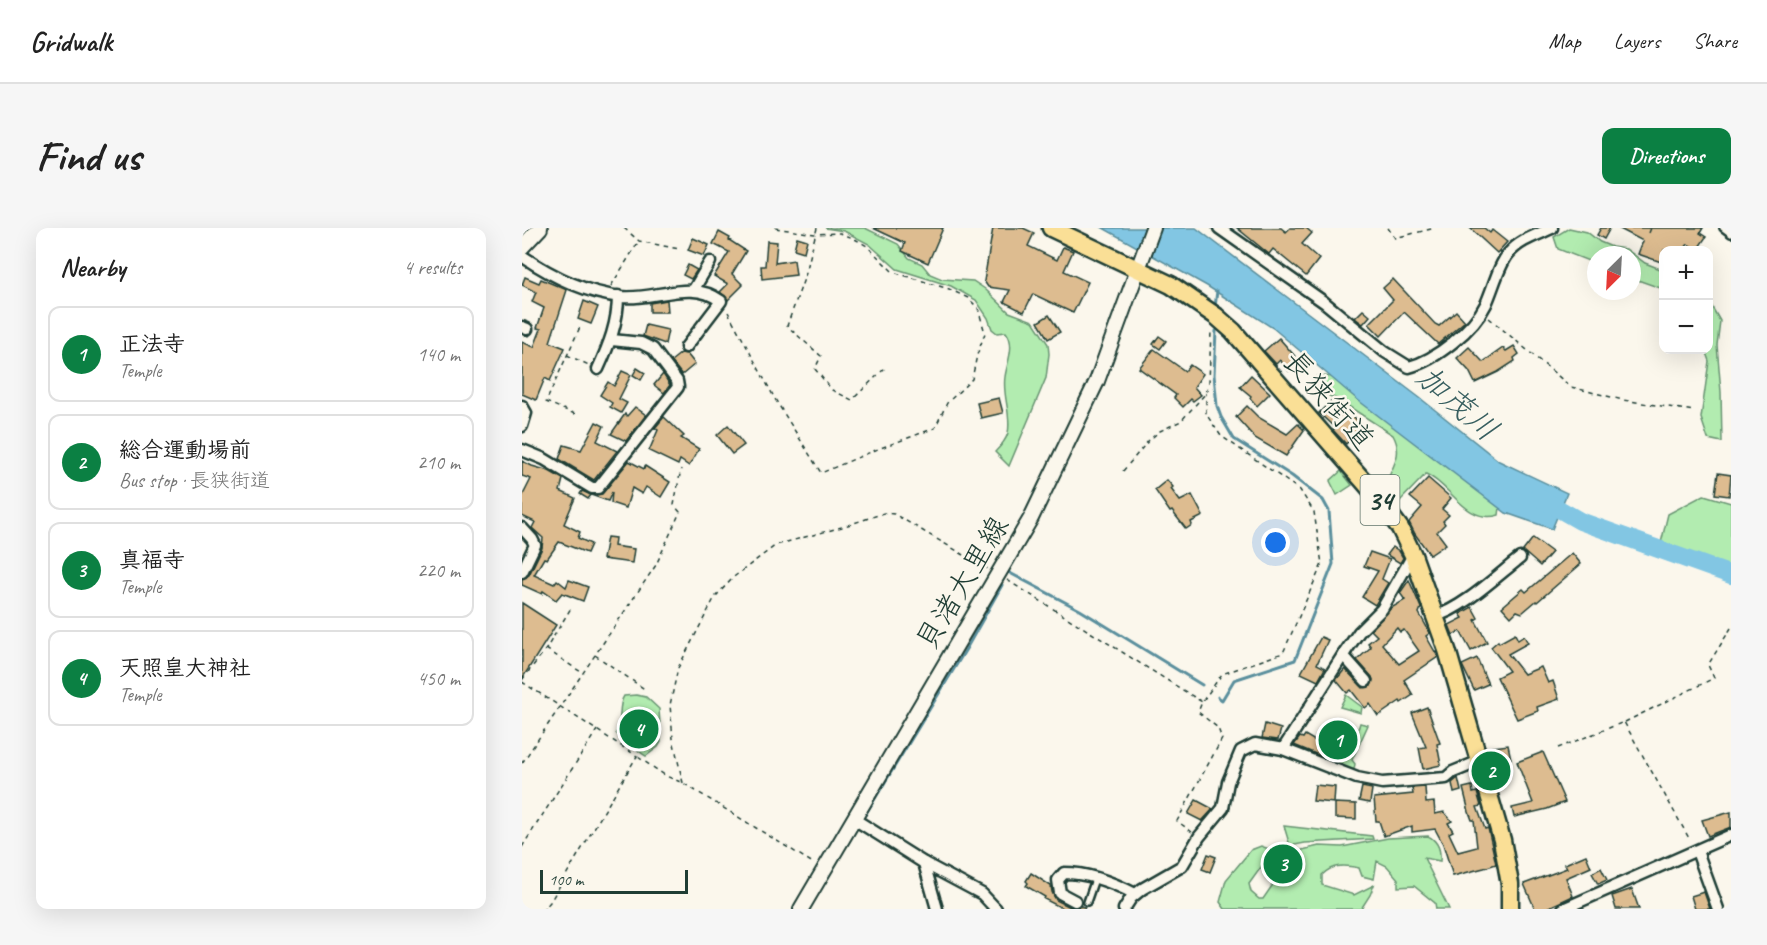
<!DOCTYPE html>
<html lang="en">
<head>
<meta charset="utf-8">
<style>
	body { margin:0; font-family:Caveat,"Klee One",sans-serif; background:#f6f6f6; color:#222 }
	.controls { position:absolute; right:18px; top:18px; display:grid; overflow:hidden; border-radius:12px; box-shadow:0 6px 24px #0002 }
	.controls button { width:54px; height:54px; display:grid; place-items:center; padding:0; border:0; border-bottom:2px solid #e0e0e0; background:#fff; color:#222; font:30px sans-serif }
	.compass { position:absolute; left:1065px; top:18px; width:54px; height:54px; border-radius:50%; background:#fff; box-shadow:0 6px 24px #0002; rotate:204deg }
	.scale { position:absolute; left:18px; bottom:15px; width:148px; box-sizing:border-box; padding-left:6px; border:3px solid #1f3d34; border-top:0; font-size:16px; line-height:21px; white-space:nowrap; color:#1f3d34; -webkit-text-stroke:4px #fbf7ec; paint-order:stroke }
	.you { position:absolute; left:754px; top:315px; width:21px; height:21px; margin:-15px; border:4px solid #fff; border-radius:50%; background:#1a73e8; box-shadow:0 0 0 9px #1a73e833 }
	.badge { display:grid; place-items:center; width:39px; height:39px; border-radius:50%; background:#0b8043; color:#fff; font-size:20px; font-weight:700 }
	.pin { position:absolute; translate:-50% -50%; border:3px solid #fff; box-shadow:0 2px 6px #0006 }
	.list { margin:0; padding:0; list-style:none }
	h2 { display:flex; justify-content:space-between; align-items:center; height:78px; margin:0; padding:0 24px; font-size:26px }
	h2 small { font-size:20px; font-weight:400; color:#767676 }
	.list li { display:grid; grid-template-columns:39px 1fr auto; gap:18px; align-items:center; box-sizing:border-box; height:96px; margin:0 12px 12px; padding:0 12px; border:2px solid #e0e0e0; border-radius:12px }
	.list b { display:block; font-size:22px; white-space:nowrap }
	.list p { margin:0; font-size:20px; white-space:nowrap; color:#767676 }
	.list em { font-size:20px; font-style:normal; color:#767676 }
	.map { position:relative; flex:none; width:1209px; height:681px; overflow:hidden; border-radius:12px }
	header { display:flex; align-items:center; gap:36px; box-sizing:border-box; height:84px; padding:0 30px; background:#fff; border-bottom:2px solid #e0e0e0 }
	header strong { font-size:28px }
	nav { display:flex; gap:33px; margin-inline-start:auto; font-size:21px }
	.intro { display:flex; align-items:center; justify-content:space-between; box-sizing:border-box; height:144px; padding:0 36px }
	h1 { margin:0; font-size:42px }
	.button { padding:15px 27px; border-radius:12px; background:#0b8043; color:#fff; font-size:21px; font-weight:700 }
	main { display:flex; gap:36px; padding:0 36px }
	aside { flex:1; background:#fff; border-radius:12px; box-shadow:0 6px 24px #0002 }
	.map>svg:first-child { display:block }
	.green { fill:#b2ecb0; stroke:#689472; stroke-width:1.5 }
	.water { fill:#82c6e3; stroke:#5a8f9d; stroke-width:1.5 }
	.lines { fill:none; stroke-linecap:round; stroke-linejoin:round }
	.stream { stroke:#5a8f9d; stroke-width:3 }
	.river { stroke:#82c6e3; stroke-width:18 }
	.building { fill:#ddbc90; stroke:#1f3d34; stroke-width:1.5; fill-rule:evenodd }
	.service-casing { stroke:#1f3d34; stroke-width:10 }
	.minor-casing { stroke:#1f3d34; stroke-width:15 }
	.tertiary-casing { stroke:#1f3d34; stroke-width:18 }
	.primary-casing { stroke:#1f3d34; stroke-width:21 }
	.path { stroke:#1f3d34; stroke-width:1.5; stroke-dasharray:4.5 4.5; stroke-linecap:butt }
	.service { stroke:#fbf7ec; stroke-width:5 }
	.minor { stroke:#fbf7ec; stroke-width:10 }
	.tertiary { stroke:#fbf7ec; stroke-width:14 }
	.primary { stroke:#fadf96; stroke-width:16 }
	.labels { text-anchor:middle; stroke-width:5; stroke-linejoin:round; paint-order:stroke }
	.shield { fill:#fbf7ec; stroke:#61756b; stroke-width:1.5 }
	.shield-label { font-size:28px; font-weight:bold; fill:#1f3d34 }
	.street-label { font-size:30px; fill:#1f3d34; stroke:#fbf7ec }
	.water-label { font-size:32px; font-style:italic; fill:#385f60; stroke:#fbf7ec }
</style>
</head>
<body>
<header>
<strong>Gridwalk</strong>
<nav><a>Map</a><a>Layers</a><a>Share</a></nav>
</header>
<div class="intro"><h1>Find us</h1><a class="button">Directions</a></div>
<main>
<aside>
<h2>Nearby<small>4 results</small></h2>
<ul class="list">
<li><span class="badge">1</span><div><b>正法寺</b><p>Temple</p></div><em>140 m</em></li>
<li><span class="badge">2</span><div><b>総合運動場前</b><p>Bus stop · 長狭街道</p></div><em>210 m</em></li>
<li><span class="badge">3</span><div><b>真福寺</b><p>Temple</p></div><em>220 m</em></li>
<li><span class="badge">4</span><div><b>天照皇大神社</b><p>Temple</p></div><em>450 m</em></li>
</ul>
</aside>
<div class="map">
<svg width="1209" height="681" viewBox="0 0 1209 681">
	<rect width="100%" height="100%" fill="#fbf7ec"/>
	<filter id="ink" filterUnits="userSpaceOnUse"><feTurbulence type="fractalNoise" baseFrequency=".0167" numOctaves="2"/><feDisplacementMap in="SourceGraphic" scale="12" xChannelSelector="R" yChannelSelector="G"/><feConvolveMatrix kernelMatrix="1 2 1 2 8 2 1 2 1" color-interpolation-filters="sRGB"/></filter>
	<g filter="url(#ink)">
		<g class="green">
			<path d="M303,0H343L376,16L387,30L400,36L408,46L420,51L451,53L463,61L487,84L511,93L526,116L527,126L524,150L487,238L473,224C478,219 484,212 486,205C490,187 480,167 483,149C485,134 494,117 484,104L475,105L470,101L466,90L454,72L429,58L375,41L347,16L322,3Z"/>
			<path d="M1047,0L1065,4L1078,14L1090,19L1104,21L1123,35L1141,42V61L1110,50V27H1074V36L1036,21L1032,9Z"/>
			<path d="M1187,74L1198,93L1195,117L1199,164L1200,214L1186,211L1179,190L1187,133L1183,122H1186Z"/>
			<path d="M795,148L817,149L980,264L977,287C944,297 929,257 904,246L878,273L868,271L863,258C870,238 882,227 871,207L817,172L798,164Z"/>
			<path d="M819,243L830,257L815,267L808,253Z"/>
			<path d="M1182,267L1209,275V340L1139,315L1146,286Z"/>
			<path d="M114,467L124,469L137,481L139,514L136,519L124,528C114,523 110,514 99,511L94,505C101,493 95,478 102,468Z"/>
			<path d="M824,467L840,479L839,485L818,479Z"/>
			<path d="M838,495L846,497L830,532L833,536L831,546L815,540L818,529L833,511Z"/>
			<path d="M762,598L850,608L851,611L783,615L768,618Z"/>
			<path d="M906,608C916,613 919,622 918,633L902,630L927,681H914L913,675L892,658L876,659V651L865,638L855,633L852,651L840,648L837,640C822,637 811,636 800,647V657L832,667L852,657L848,667L839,681H703L698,674L704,652L729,622L739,618L747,621L745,631L727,656L729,664L737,671H741L752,655L764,654C774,644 779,636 780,622L797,618L820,619L866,610Z"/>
		</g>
		<path class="water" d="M581,0H674L898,170L977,233L1045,265L1030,301L984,285L837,173L751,100L685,58Z"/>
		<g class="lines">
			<g class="stream">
				<path d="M693,79L695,63"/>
				<path d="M694,103L692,147L695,178L699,189L712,211L770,248L801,272L807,283L811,336L773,432L712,452L700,472L696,469"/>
				<path d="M486,344L558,382L680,457"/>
				<path d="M343,587L444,421L480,357"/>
			</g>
			<path class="river" d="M1016,269L1058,293L1209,347"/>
		</g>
		<g class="building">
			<path d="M351,0H421L406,35L380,23L383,15Z"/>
			<path d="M471,0H501L512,5L506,18L535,32L541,19L551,23L542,43L566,54L551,85L511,66L502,84L482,74L488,62L466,59L462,53Z"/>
			<path d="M715,0H759L764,4L768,0H784L790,5L780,16L797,31L784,48L751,21L747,26Z"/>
			<path d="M948,0H962L968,5L970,2L985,14L975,25Z"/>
			<path d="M1079,0H1088L1082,11L1075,7Z"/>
			<path d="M1096,0H1181L1178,5L1184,9L1175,22L1166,16L1162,22H1142V35L1116,26L1121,13Z"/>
			<path d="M197,4L208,10L207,12L224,23L210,46L221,57L206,72L198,64L206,56L192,48L207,24L191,16Z"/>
			<path d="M275,9L285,12L282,24L272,21Z"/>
			<path d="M171,10L187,17L182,28L166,22Z"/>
			<path d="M245,13L255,14L253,35L272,32L274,47L240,51L239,38H243Z"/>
			<path d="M166,37L175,42L169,51L161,47Z"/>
			<path d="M3,49L17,55L19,51L45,62L28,114L43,120L28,153L23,150L14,172L0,166V114L12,119L19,101L15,100L22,80L10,74L14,64L0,57Z"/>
			<path d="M871,51L913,96L917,98L934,83L943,93L916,116L882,84L859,108L847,96L871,72L861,60Z"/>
			<path d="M145,72L146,84H128V75Z"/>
			<path d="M62,73L76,79L69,96L56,91Z"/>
			<path d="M841,82L848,88L841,96L833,90Z"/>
			<path d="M527,87L538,104L526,111L516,94Z"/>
			<path d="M124,97L146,102L143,116L121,108Z"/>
			<path d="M637,108L644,113L638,121L631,116Z"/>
			<path d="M757,110L778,134L767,143L758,132L754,136L742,123Z"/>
			<path d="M992,118L997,126L992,130L993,133L976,144L953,155L947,143L935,130L947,119L961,134L981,120L984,123Z"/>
			<path d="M632,121L663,143L668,137L681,146L672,159L679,167L671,173L669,171L661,179L652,170L654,167L617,140Z"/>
			<path d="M159,125L165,126L173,136L160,147L149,133Z"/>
			<path d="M115,140L123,145L119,152L111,147Z"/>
			<path d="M100,143L109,147L97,171L105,175L99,185L88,179L90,175L78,167L86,154L92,158Z"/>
			<path d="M141,146L148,157L142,165L132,157Z"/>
			<path d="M729,147L748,165L735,178L728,170L729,168L718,159Z"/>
			<path d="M477,170L481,185L459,190L455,175Z"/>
			<path d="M809,173L825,187L827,184L841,198L824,216L811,202L813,200L797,185Z"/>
			<path d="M725,178L736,189L765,206L776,196L782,202L764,228L733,210L714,189Z"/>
			<path d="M113,179L124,187L104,213L89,206L103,186L105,188Z"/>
			<path d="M142,189L162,208L159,210L177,221L167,238L158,232L156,237L127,223L136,202L133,200Z"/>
			<path d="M74,194L82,198L75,213L95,223L72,252L37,231L42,217L59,222Z"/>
			<path d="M206,197L222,217L210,226L195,207Z"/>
			<path d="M0,233L10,238L27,243L41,251L38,263L53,270L42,296L58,304L56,310L69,316L65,325L37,314L25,331L22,330L12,347L32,356L35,352L44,359L47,352L66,359L61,373L40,365L34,372L21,363L20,366L0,357V351L7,347L20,320L21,310L10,300L13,294L0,288V269L9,251L0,248Z"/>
			<path d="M107,233L122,241L123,238L148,254L139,269L124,259L120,266L110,260L104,280L89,275L90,264L86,273L69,267L66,271L58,266L60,263L69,267L80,266Z"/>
			<path d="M1196,245L1209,247L1207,268L1193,266Z"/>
			<path d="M906,250L929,270L920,281L927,287L921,293L923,296L915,304L924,316L908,327L893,306L887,294L900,279L888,269Z"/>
			<path d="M645,252L651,259L649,261L658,273L670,267L681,288L669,294L670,297L664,301L650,283L648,284L633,262Z"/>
			<path d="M85,309L93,310L92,318L112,321L110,335L81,331Z"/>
			<path d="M1011,310L1030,324L1018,338L1001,323Z"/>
			<path d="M871,319L877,323L881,330L878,335L865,327Z"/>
			<path d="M848,324L868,331L860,351L866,355L853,377L840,369L856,343L842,338Z"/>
			<path d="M1050,325L1059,336L1015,374L1014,373L1000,385L995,383L989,389L980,379L1001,361L1004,364Z"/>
			<path d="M887,352L899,380L897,385L908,405L904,408L916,429L882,452L891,467L879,475L878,473L856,488L848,476L843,480L829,462L825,465L814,452L823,441L841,460L849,458L851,452L850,449L835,432L849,419L846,415L855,408L849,402L869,380L883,372L878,365ZM875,400L878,404L882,402L897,423L877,436L860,416Z"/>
			<path d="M0,375L34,397L0,451Z"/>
			<path d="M950,379L956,390L953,392L965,414L949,423L938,403L931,407L927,397L941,390L938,386Z"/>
			<path d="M993,406L996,412L1002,408L1006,415L986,426L1002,446L1019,439L1026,455L1031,453L1037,471L1015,479L1016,483L995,491L975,449L987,443L969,419L976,413L977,415Z"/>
			<path d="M799,409L806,412L795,436L803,440L796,453L779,445Z"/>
			<path d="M955,430L966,456L952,462L940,437Z"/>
			<path d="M905,479L918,515L915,516L919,537L901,541L897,520L904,519L890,485Z"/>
			<path d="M743,496L759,501L756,512L740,510Z"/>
			<path d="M814,497L831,510L817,527L807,519L801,529L772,517L778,509L781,510L783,507L798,516Z"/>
			<path d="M986,517L989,531L968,534L965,520Z"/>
			<path d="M1021,524L1043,574L1025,581L992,589L990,580L1011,575L995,534Z"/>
			<path d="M936,550L939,563L932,565L930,555Z"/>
			<path d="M793,557L813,559L812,575L791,573Z"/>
			<path d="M950,558L951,565L955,564L959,578L955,579L963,601L966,600L974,636L962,640L931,648L921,616L913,601L890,604V598L862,608L857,593H854L852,570L891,566L890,560L903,559L904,575L912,574L913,586L922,584L930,593L926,595L931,603L927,605L936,624L955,619L952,592H950L947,584L941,560Z"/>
			<path d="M840,559L850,561L848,575L837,573Z"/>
			<path d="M674,572L691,581L680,593L666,586Z"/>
			<path d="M813,575L834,576V591L813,590Z"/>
			<path d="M1209,584V599L1186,608L1180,592Z"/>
			<path d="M761,621L775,635L759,651L745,638Z"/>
			<path d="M686,626L694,629L688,644L680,641Z"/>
			<path d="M1064,627L1069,639L1044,650L1051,668L1023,681H1013L1002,656L1045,640L1043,636Z"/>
			<path d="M1079,640L1085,652L1076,656L1070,645Z"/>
			<path d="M509,645L529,658L530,664L534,672L550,680L559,678L563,679L562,681H542L522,671L523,669L504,658L506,655L504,653Z"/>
			<path d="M1110,661L1117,681H1094L1090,668Z"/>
			<path d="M1182,664L1188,681H1173L1169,668Z"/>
		</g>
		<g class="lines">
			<g class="service-casing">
				<g id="service">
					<path d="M1201,0L1209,6"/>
					<path d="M565,674L573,651"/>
				</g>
			</g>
			<g class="minor-casing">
				<g id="minor">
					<path d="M697,0L802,74L863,124L887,139C914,132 952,101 964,76C971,61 977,36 987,25C998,12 1015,7 1030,0"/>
					<path d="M0,28C28,47 64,65 99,69C132,73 169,50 199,73L164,119"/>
					<path d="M172,61L188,34"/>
					<path d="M0,99L5,101"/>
					<path d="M76,141C87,117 96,95 96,68"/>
					<path d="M0,178L4,185L0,198"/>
					<path d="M0,222L22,231L70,260H76L156,159L155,153L131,121L119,115L90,112"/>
					<path d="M0,300L10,311L13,317L0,344"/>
					<path d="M913,388C939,382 976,347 998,330"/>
					<path d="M821,427L844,453"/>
					<path d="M761,521L835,550L860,555L924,550L931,544L958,533"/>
					<path d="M332,591L402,635L460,666L474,681"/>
					<path d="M1175,623L1196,681"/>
					<path d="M402,635L415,681"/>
					<path d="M553,673L538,665L536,652L542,645C565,645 592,655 613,666"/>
					<path d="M602,681L609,670L620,661L660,638L677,609L701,580L706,554L719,523L733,516L761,521L821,427L837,404L860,381L891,327"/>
					<path d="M1041,681L1209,607"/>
				</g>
			</g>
			<g class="tertiary-casing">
				<g id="tertiary">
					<path d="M0,19L18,0"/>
					<path d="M279,681L509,290L575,153L631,0"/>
				</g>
			</g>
			<g class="primary-casing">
				<path id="primary" d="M529,0L649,57L694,88L711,103L852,265L878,300L891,327L925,422L980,612L988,656V681"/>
			</g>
			<g class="path">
				<path d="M102,0L117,13L157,21"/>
				<path d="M295,0L284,45L265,98L299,128L293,141L310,162L330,172L363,140"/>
				<path d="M866,0L873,10L913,0"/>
				<path d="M1127,5L1129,0"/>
				<path d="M89,58L117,13"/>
				<path d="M206,84L253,171L299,245L356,221L413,200L425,175L450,151L455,127L463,105L456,80L446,70L427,61L371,44L345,18L331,10L318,5L293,6L253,0"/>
				<path d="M967,90L1049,159L1101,172L1172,183"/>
				<path d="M45,127L67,137"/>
				<path d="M53,186L24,174L58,99"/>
				<path d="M601,243L627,212L638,203L659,193L684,165L687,154L689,103"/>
				<path d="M485,352L680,474"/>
				<path d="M24,421L59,444"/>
				<path d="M73,427L124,462"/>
				<path d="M0,452L24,421L49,380"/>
				<path d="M0,454L115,528L28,674L22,681"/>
				<path d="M1103,494L1192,450L1186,437L1209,400"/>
				<path d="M1036,520L1102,494L1168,612"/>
				<path d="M116,529L144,548L161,555L291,635"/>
				<path d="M0,535L134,337L158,284L152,277L159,241"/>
				<path d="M161,555L151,511L148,477L156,440L193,369L213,348L254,317L320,299L362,285L372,286L466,341"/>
				<path d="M670,604L655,593L700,511L696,500L676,484L680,474L700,446L761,425L800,336L792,284L778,262L699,208L684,186V165"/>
				<path d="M0,619L75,502"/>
			</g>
			<use href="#service" class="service"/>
			<use href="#minor" class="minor"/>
			<use href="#tertiary" class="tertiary"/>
			<use href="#primary" class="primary"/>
		</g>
	</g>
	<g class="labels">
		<rect class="shield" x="838.5" y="247" width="39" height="50" rx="4.5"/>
		<g class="shield-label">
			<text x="858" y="282">34</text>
		</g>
		<g class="street-label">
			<text transform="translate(807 172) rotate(49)" y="10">長狭街道</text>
			<text transform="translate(440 355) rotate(-59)" y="10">貝渚大里線</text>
		</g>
		<g class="water-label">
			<text transform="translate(936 175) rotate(41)" y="11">加茂川</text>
		</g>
	</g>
</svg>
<div class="controls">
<button>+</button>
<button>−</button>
</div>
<svg class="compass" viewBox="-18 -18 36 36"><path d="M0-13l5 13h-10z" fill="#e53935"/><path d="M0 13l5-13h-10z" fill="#767676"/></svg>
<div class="scale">100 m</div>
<div class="you"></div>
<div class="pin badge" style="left:816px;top:512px">1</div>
<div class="pin badge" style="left:969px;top:543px">2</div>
<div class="pin badge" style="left:761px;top:636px">3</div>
<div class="pin badge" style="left:117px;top:501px">4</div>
</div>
</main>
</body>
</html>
